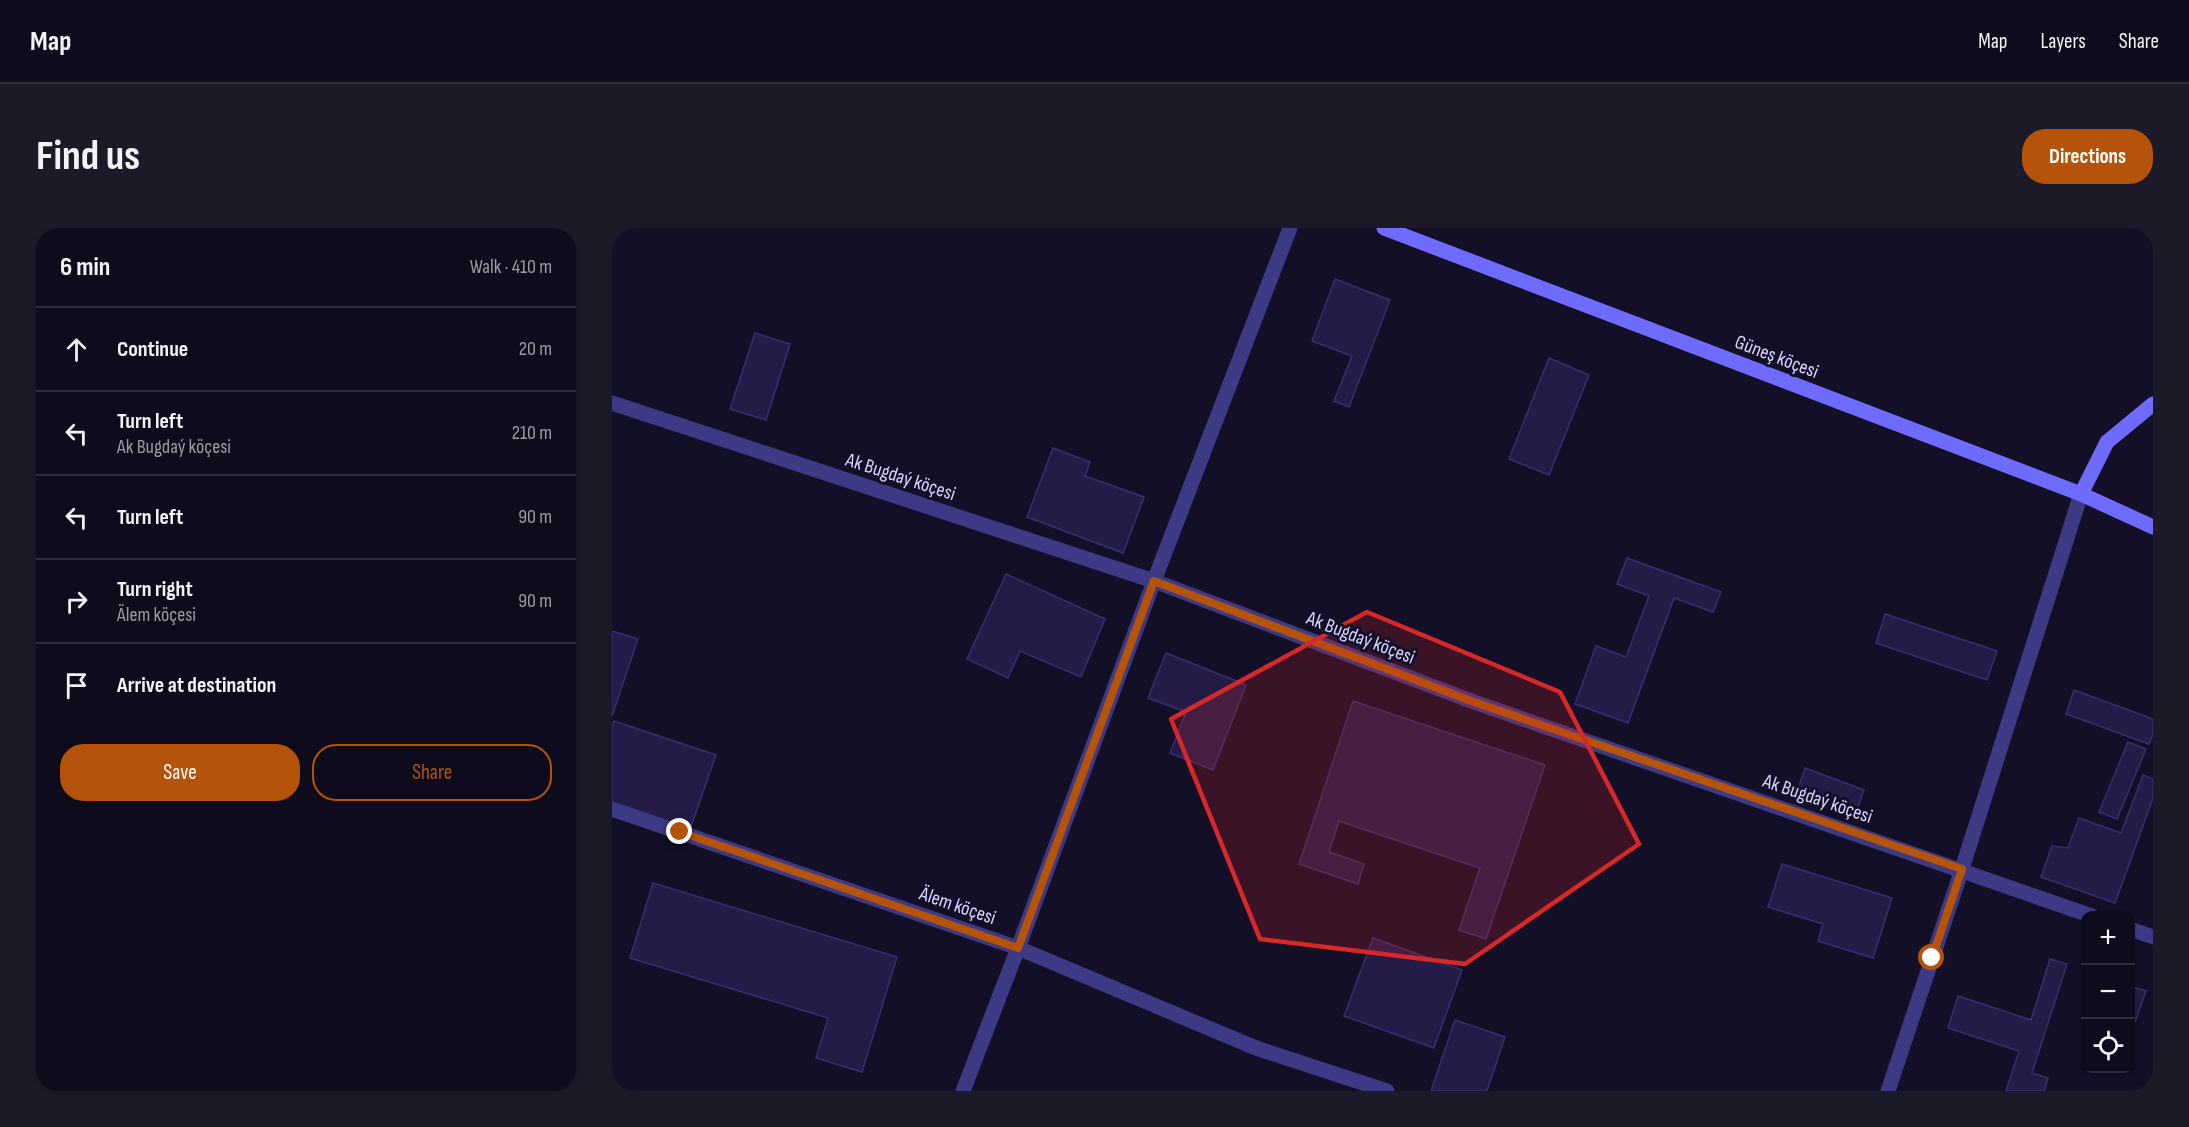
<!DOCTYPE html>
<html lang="en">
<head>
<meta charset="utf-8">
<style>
	body { margin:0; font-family:"Sofia Sans Condensed",sans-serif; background:#1c1929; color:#f1f3f6 }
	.controls { position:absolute; right:18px; bottom:18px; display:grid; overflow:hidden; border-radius:12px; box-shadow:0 2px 4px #0004 }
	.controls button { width:54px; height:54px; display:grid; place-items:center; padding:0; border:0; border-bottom:2px solid #2e2b3b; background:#0e0b1c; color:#f1f3f6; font:30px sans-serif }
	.stop { position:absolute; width:18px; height:18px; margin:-14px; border:4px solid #b45309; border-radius:50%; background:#fff }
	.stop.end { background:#b45309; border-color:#fff; box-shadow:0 2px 6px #0008 }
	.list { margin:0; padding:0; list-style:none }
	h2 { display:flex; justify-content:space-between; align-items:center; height:78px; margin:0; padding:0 24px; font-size:26px }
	h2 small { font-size:20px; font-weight:400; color:#9b9ba3 }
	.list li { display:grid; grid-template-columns:39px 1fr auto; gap:18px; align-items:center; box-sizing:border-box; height:84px; padding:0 24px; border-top:2px solid #2e2b3b }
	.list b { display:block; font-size:22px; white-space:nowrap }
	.list p { margin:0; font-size:20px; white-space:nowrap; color:#9b9ba3 }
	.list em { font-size:20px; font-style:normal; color:#9b9ba3 }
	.actions { display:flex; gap:12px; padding:18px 24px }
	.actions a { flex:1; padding:14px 0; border:2px solid #b45309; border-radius:24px; text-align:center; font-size:21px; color:#b45309 }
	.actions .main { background:#b45309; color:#fff }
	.icon { flex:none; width:33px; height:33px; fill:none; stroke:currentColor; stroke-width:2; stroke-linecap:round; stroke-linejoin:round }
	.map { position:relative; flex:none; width:1541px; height:863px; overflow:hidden; border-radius:24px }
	header { display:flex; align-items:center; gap:36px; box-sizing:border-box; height:84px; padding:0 30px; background:#0e0b1c; border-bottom:2px solid #2e2b3b }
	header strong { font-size:28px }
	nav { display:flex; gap:33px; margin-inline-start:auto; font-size:21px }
	.intro { display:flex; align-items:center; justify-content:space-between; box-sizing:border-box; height:144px; padding:0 36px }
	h1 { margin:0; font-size:42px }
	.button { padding:15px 27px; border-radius:24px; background:#b45309; color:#fff; font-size:21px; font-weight:700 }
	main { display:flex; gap:36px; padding:0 36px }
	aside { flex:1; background:#0e0b1c; border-radius:24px; box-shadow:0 2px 4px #0004 }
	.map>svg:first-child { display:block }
	.building { fill:#241b47; stroke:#3b2d73; stroke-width:1.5 }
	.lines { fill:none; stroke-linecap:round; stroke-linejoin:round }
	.street { stroke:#3d3a85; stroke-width:15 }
	.secondary { stroke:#6f6bff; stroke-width:15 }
	.route { stroke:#b45309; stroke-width:8 }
	.marked { fill:#d62828; fill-opacity:0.2; stroke:#d62828; stroke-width:4.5; stroke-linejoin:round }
	.labels { text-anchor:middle; stroke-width:6; stroke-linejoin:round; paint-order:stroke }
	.street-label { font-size:20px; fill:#d9d4ff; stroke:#130f26 }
</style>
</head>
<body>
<header>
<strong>Map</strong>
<nav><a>Map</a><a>Layers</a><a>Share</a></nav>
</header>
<div class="intro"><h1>Find us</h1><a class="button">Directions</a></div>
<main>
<aside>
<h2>6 min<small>Walk · 410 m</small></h2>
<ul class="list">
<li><svg class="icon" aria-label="ahead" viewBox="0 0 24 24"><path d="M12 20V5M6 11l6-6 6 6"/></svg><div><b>Continue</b></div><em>20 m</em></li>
<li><svg class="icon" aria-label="left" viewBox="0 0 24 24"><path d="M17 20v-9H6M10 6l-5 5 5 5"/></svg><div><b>Turn left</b><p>Ak Bugdaý köçesi</p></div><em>210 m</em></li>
<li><svg class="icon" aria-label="left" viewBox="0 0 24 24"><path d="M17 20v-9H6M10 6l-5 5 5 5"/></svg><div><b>Turn left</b></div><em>90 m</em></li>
<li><svg class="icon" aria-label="right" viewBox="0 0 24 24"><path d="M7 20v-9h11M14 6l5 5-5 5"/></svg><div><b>Turn right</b><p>Älem köçesi</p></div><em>90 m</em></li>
<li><svg class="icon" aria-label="arrive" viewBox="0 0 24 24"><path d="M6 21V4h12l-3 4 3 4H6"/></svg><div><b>Arrive at destination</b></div></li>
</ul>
<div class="actions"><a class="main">Save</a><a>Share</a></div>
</aside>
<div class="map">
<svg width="1541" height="863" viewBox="0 0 1541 863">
	<rect width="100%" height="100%" fill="#130f26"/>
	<g class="building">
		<path d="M723,51L778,72L737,179L722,173L740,128L700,113Z"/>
		<path d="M143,105L178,116L154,192L118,181Z"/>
		<path d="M937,130L977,147L937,247L897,231Z"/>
		<path d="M441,220L478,234L473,248L532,269L511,325L415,289Z"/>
		<path d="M1015,330L1109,364L1101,384L1062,370L1016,495L963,476L984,418L1014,429L1037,368L1005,356Z"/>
		<path d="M394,346L493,391L469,449L408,423L396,450L355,431Z"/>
		<path d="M1273,386L1385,423L1375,452L1264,415Z"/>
		<path d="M0,403L26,411L0,488Z"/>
		<path d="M554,425L634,457L601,542L558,525L574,484L536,470Z"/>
		<path d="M1462,462L1541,491V506L1537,516L1454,486Z"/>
		<path d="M741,473L933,537L874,711L847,702L868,640L727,593L717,624L752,636L746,656L687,636Z"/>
		<path d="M2,493L104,527L76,607L0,581V499Z"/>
		<path d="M1516,514L1534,521L1505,591L1487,584Z"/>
		<path d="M1193,540L1252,562L1246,579L1187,558Z"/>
		<path d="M1531,547L1541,551V570L1503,675L1429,649L1440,618L1456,620L1467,590L1509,605Z"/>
		<path d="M1170,636L1280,670L1261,730L1206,713L1211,696L1156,679Z"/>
		<path d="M41,655L285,729L250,844L204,830L216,790L18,730Z"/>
		<path d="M761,710L850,742L822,820L732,788Z"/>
		<path d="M1438,731L1455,736L1420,845L1436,850L1432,863H1394L1407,823L1336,800L1346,768L1419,792Z"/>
		<path d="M1518,758L1534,763L1518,808Z"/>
		<path d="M843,792L893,809L875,863H819Z"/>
	</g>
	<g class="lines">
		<g class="street">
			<path d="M0,175L542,353L862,474L1480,688"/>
			<path d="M0,581L406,720L644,820L775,863"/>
			<path d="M1518,701L1541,709"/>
			<path d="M351,863L406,720L542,353L678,0"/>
			<path d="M1276,863L1350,641L1469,266"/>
		</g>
		<g class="secondary">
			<path d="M772,0L1469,266L1541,299"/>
			<path d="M1469,266L1495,214L1541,176"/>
		</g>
	</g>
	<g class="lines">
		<path class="route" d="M68,604L406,720L542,353L862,474L1350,641L1320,730"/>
	</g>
	<path class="marked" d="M755,384L948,464L1027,616L853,736L648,711L559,491Z"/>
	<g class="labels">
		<g class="street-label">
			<text transform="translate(1165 128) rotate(21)" y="7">Güneş köçesi</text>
			<text transform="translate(289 248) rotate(18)" y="7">Ak Bugdaý köçesi</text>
			<text transform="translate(749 409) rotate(21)" y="7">Ak Bugdaý köçesi</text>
			<text transform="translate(1206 570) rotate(19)" y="7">Ak Bugdaý köçesi</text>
			<text transform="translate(346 677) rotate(19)" y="7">Älem köçesi</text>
		</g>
	</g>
</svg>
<div class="controls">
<button>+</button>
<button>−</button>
<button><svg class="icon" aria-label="locate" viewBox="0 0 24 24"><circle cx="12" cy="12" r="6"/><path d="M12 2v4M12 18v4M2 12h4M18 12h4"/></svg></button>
</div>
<div class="stop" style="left:1320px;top:730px"></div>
<div class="stop end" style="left:68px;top:604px"></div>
</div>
</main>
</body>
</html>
